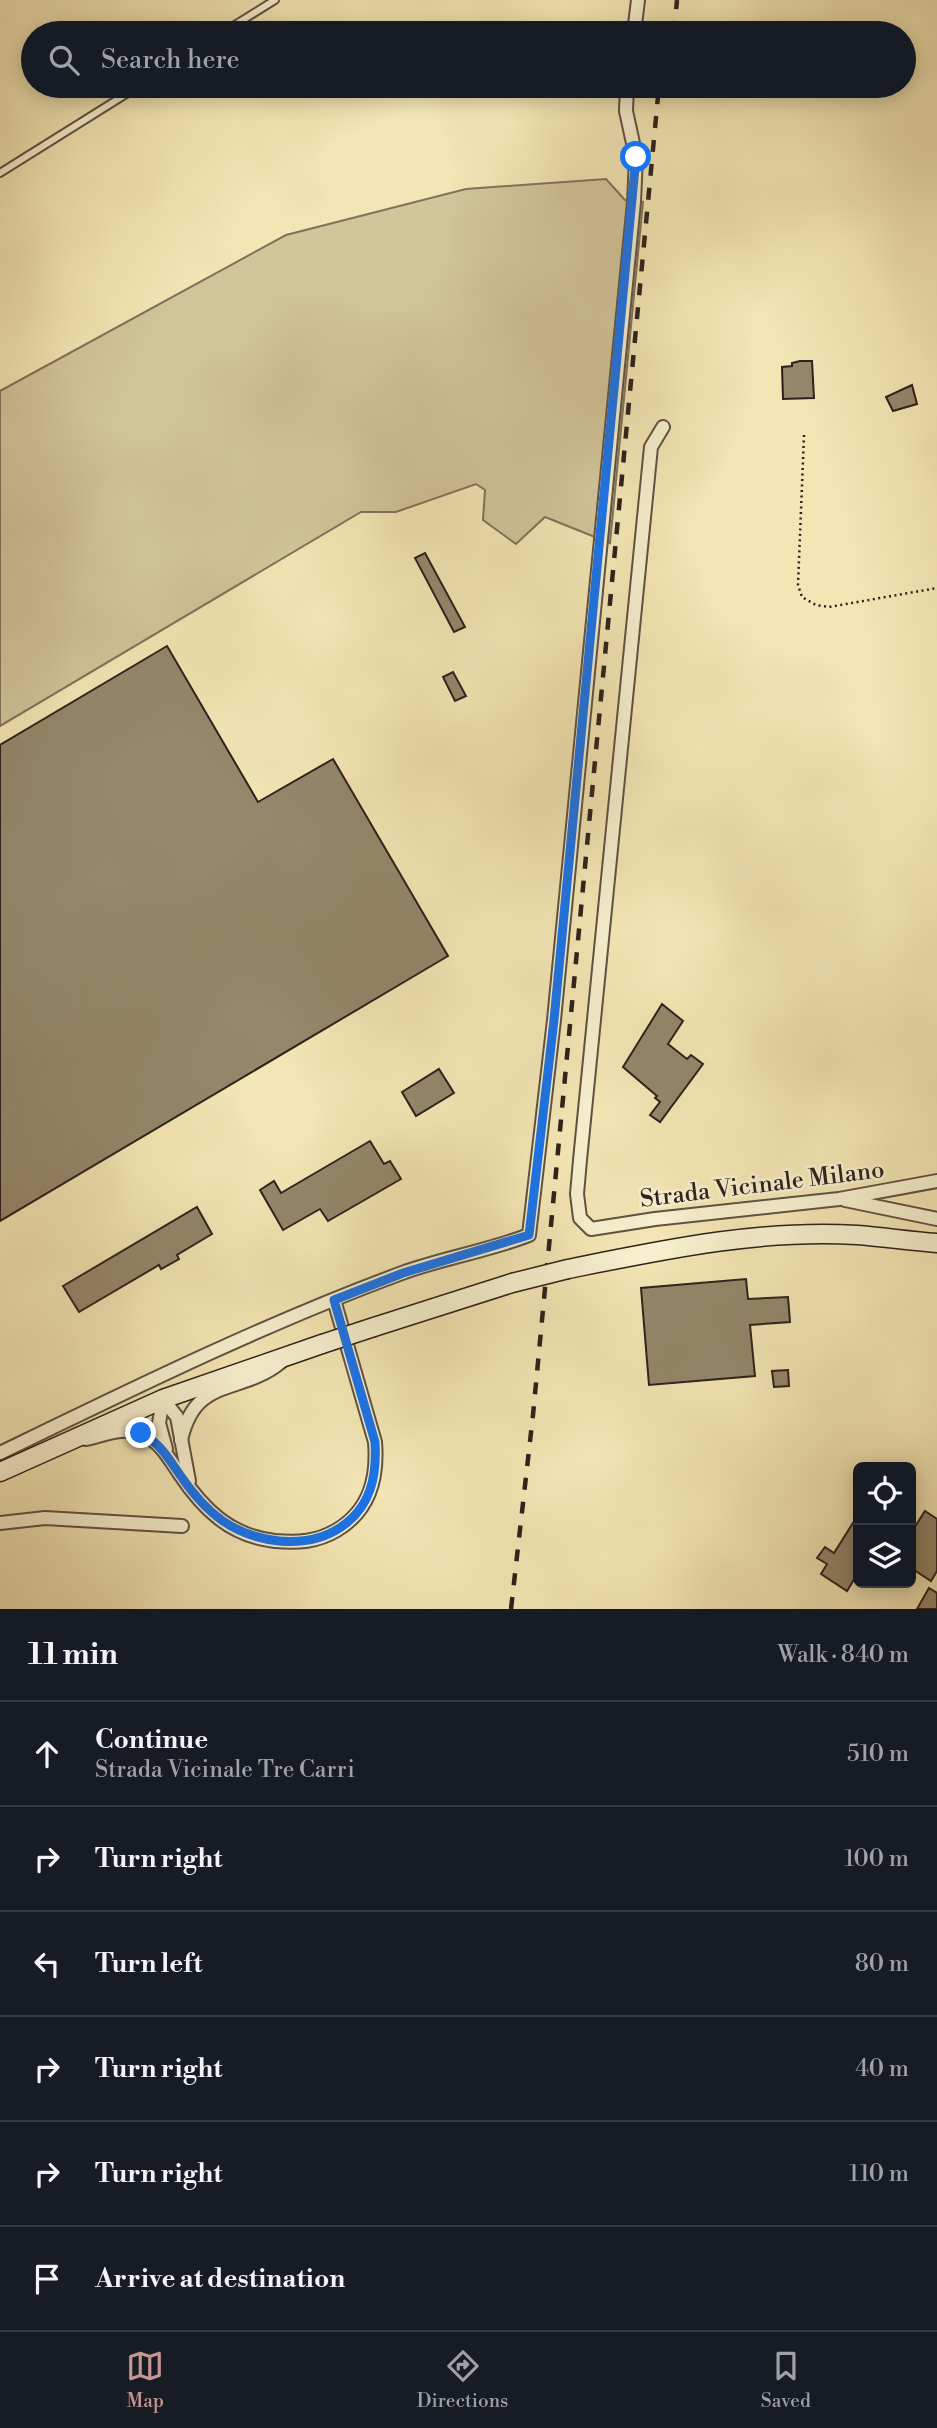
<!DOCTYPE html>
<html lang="en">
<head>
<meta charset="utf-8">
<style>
	body { margin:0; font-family:"Libre Bodoni",serif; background:#20242c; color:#f1f3f6 }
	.controls { position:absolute; right:21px; bottom:21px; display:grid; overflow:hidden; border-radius:10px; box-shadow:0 4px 18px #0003 }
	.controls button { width:63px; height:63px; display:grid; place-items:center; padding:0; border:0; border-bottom:2px solid #363941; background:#171b24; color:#f1f3f6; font:35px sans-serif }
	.stop { position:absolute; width:21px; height:21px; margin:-16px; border:5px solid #1a73e8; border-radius:50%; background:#fff }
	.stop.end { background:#1a73e8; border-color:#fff; box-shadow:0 2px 7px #0008 }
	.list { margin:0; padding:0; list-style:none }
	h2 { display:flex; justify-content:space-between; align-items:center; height:91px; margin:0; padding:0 28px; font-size:30px }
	h2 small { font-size:23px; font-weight:400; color:#9ea1a6 }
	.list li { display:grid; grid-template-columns:46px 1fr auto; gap:21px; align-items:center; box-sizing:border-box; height:105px; padding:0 28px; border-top:2px solid #363941 }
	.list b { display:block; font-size:26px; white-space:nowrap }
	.list p { margin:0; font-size:23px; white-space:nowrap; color:#9ea1a6 }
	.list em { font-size:23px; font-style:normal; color:#9ea1a6 }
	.icon { flex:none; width:38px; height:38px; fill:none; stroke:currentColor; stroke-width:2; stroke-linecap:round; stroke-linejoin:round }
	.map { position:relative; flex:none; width:937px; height:1609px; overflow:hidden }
	.search { position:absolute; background:#171b24; box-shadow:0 4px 18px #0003; left:21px; right:21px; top:21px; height:77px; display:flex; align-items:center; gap:18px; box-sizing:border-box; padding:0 24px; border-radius:38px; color:#9ea1a6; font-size:26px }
	.sheet { height:721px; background:#171b24 }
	nav { display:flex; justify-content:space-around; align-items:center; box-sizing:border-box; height:98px; border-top:2px solid #363941; background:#171b24; font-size:19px; color:#9ea1a6 }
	nav a { display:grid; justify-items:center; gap:4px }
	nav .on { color:#c59692 }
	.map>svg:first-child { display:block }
	.green { fill:#d2c59a; stroke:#80735b; stroke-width:2 }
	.building { fill:#94876b; stroke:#2e211c; stroke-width:2 }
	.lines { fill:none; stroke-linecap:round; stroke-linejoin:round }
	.service-casing { stroke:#5f5242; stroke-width:10 }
	.minor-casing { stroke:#5f5242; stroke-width:16 }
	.secondary-casing { stroke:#2e211c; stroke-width:21 }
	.path { stroke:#2e211c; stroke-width:2.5; stroke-dasharray:2 3.5; stroke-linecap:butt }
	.service { stroke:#f7efce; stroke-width:6 }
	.minor { stroke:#f7efce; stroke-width:12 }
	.secondary { stroke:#f7efce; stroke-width:18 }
	.rail { stroke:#2e211c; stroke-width:4.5; stroke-dasharray:12 12; stroke-linecap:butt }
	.secondary-bridge-casing { stroke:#2e211c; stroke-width:21; stroke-linecap:butt }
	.secondary-bridge { stroke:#f7efce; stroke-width:18 }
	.route { stroke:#1a73e8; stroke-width:9 }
	.labels { text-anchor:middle; stroke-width:5; stroke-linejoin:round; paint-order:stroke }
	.street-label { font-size:24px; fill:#2e211c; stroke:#f7efce }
</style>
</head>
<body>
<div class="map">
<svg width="937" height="1609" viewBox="0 0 937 1609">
	<rect width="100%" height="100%" fill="#f3e6b4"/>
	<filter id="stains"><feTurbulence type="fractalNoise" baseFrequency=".00286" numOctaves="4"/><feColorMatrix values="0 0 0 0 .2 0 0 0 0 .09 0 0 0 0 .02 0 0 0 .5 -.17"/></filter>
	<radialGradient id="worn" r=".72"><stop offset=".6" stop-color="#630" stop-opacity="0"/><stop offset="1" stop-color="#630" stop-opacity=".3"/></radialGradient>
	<path class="green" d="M606,179L625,200L643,202L610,543L545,517L516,544L483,520L485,490L476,484L396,512H361L0,726V391L286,235L466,189Z"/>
	<g class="building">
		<path d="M800,361H812L814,398L783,399L782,367L792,366V363Z"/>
		<path d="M912,385L917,404L893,411L886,397Z"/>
		<path d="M425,553L465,627L454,632L415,558Z"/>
		<path d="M167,646L258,802L333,759L448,956L0,1221V745Z"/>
		<path d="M453,672L466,696L455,701L443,677Z"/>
		<path d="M662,1004L683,1021L668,1044L687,1059L691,1055L703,1064L660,1122L650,1115L660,1102L655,1098L657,1096L623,1067Z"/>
		<path d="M439,1069L454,1093L416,1116L402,1092Z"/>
		<path d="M370,1141L384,1164L390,1161L401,1179L328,1221L320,1209L283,1230L260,1190L274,1181L281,1193Z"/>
		<path d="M197,1207L212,1234L177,1255L179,1259L161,1269L159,1265L79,1312L63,1286Z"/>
		<path d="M746,1279L748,1299L788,1297L790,1322L750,1325L755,1376L649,1385L641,1288Z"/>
		<path d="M788,1370L789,1386L774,1387L772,1371Z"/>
		<path d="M925,1511L937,1519V1571L931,1581L911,1568V1533Z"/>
		<path d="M858,1515V1573L847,1591L821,1574L827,1564L817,1558L825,1547L834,1553Z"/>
		<path d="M929,1588L937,1593V1609H917Z"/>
	</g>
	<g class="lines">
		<g class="service-casing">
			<g id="service">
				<path d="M222,33L275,0"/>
				<path d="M0,173L139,86"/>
			</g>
		</g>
		<g class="minor-casing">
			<g id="minor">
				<path d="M634,33L638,0"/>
				<path d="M663,427L651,447L580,1160L577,1194L580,1218L591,1229L655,1219L839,1199L937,1181"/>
				<path d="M845,1200L937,1219"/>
				<path d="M163,1399L177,1417L189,1481"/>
				<path d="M163,1399L159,1423L166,1449"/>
				<path d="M86,1439C104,1435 126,1426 143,1434C160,1442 169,1458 179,1473C203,1509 230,1536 275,1541C298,1543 317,1542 337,1530C370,1510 378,1478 375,1442L334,1300"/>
				<path d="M181,1440C196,1375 239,1396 281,1362"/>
				<path d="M0,1453C132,1389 264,1324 402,1273C443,1258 488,1251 529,1235L554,1020L634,202L636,157L626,111L627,86"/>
				<path d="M0,1523L45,1518L182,1526"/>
			</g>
		</g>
		<g class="secondary-casing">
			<g id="secondary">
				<path d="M568,1269C662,1250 760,1229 857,1235C883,1237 910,1241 937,1243"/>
				<path d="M374,1327L512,1283"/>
				<path d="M0,1472L163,1399L322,1344"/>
			</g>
		</g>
		<path class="path" d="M804,435L798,585L802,597L816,605L829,607L937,588"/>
		<use href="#service" class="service"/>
		<use href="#minor" class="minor"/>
		<use href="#secondary" class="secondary"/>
		<g class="rail">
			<path d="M674,33L677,0"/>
			<path d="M511,1609L533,1415L659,86"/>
		</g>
		<g class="secondary-bridge-casing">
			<g id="secondary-bridge">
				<path d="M512,1283L568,1269"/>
				<path d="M322,1344L374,1327"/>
			</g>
		</g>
		<use href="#secondary-bridge" class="secondary-bridge"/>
	</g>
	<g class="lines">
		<path class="route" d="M141,1433C160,1443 168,1458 180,1475C206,1513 233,1536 279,1541C302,1543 322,1540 341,1527C371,1507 377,1476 375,1442L334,1300L403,1273L529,1235L554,1020L636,157"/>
	</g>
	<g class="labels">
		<g class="street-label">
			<text transform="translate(762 1184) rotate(-7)" y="8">Strada Vicinale Milano</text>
		</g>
	</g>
	<rect width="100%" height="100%" filter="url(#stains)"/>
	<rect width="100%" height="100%" fill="url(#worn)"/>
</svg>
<div class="controls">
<button><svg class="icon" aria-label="locate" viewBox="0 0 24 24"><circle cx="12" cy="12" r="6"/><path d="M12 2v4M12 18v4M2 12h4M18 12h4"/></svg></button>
<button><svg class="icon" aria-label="layers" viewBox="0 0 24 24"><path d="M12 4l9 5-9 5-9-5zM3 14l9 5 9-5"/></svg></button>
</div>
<div class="stop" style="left:636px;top:157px"></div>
<div class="stop end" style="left:141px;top:1433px"></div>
<div class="search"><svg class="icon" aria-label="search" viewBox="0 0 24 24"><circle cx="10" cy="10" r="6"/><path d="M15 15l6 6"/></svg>Search here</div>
</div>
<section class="sheet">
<h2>11 min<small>Walk · 840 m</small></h2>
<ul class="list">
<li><svg class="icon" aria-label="ahead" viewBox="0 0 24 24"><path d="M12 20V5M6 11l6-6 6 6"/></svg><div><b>Continue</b><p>Strada Vicinale Tre Carri</p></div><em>510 m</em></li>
<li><svg class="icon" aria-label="right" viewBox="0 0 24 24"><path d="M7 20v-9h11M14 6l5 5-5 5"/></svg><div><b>Turn right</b></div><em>100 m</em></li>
<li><svg class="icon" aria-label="left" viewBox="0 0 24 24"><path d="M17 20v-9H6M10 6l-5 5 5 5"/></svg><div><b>Turn left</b></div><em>80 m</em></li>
<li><svg class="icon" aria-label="right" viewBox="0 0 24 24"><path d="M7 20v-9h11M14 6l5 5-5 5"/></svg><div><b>Turn right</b></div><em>40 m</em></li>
<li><svg class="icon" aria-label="right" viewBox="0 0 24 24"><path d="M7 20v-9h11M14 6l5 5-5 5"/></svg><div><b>Turn right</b></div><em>110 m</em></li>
<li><svg class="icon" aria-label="arrive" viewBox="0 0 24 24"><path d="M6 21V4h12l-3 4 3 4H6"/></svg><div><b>Arrive at destination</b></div></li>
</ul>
</section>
<nav>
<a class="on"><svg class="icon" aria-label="map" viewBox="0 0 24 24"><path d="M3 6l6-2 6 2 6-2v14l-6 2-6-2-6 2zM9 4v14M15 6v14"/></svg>Map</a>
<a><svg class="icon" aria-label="directions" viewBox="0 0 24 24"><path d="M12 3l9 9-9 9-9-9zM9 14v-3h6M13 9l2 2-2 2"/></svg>Directions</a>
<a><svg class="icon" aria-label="saved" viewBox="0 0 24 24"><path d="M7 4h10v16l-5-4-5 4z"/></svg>Saved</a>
</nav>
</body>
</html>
